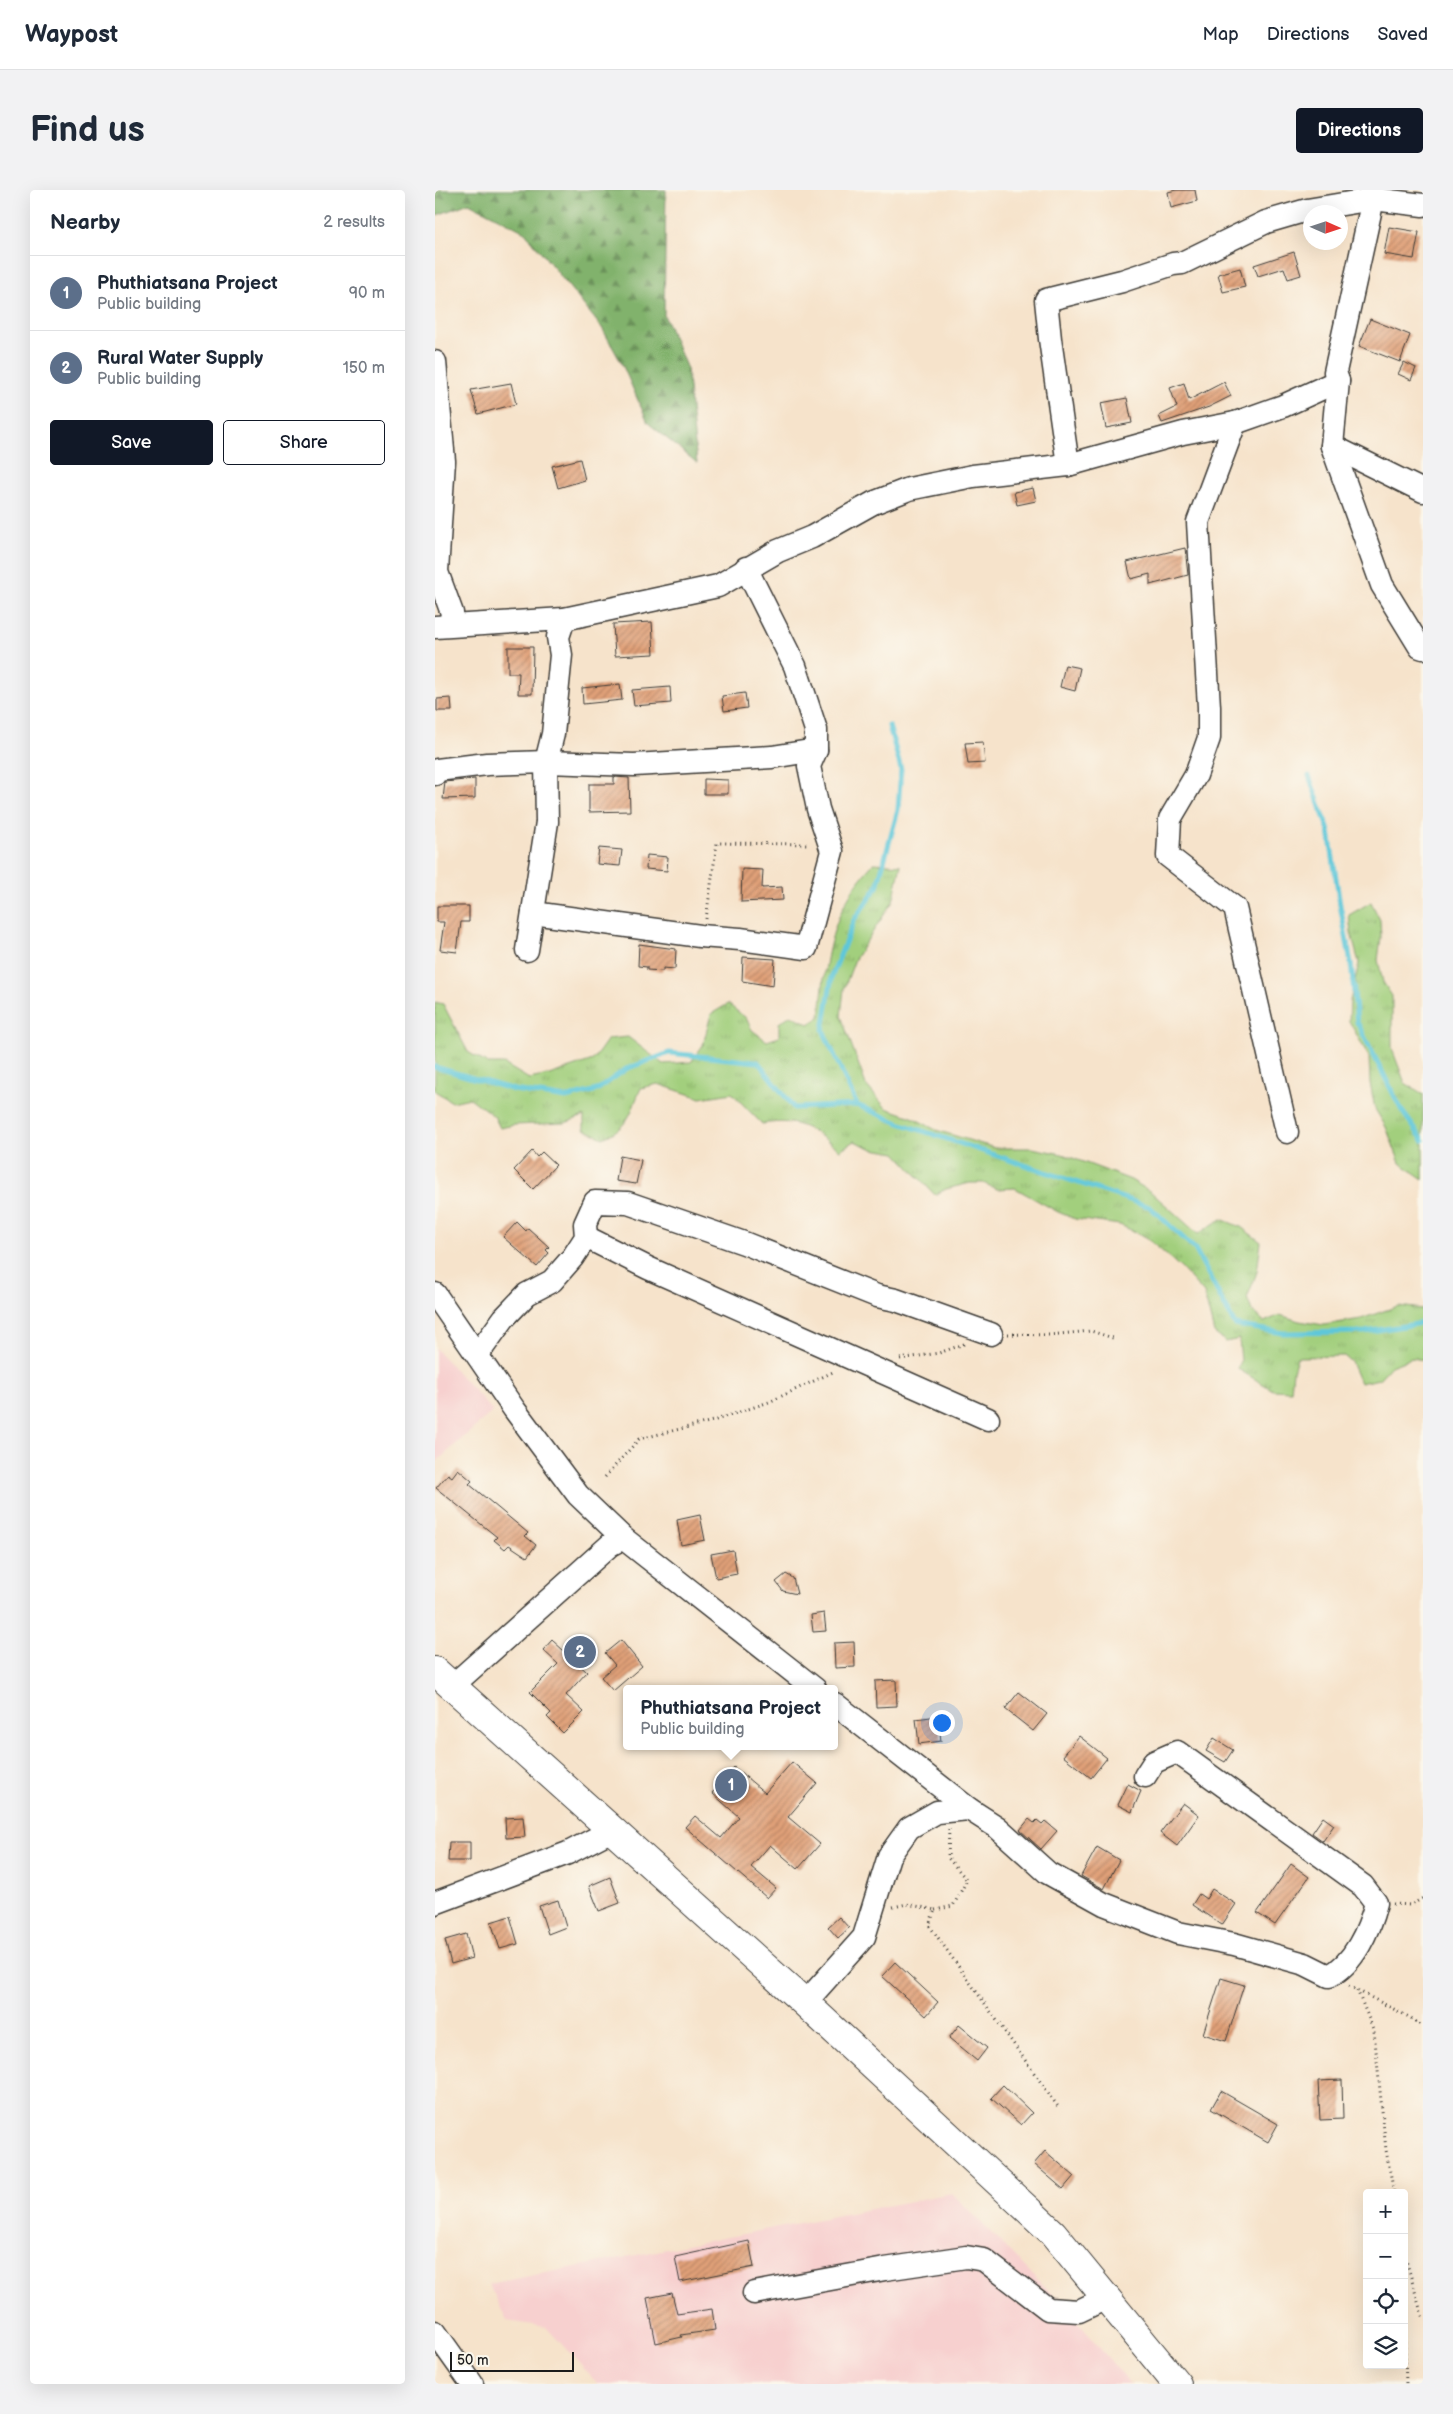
<!DOCTYPE html>
<html lang="en">
<head>
<meta charset="utf-8">
<style>
	body { margin:0; font-family:"Balsamiq Sans",sans-serif; background:#f2f2f3; color:#1f2937 }
	.controls { position:absolute; right:15px; bottom:15px; display:grid; overflow:hidden; border-radius:5px; box-shadow:0 5px 20px #0002 }
	.controls button { width:45px; height:45px; display:grid; place-items:center; padding:0; border:0; border-bottom:1px solid #e0e1e3; background:#fff; color:#1f2937; font:25px sans-serif }
	.compass { position:absolute; left:868px; top:15px; width:45px; height:45px; border-radius:50%; background:#fff; box-shadow:0 5px 20px #0002; rotate:93deg }
	.scale { position:absolute; left:15px; bottom:12px; width:124px; box-sizing:border-box; padding-left:5px; border:2px solid #1c1c1c; border-top:0; font-size:14px; line-height:18px; white-space:nowrap; color:#1c1c1c; -webkit-text-stroke:4px #fbf7ec; paint-order:stroke }
	.you { position:absolute; left:506px; top:1532px; width:18px; height:18px; margin:-12px; border:4px solid #fff; border-radius:50%; background:#1a73e8; box-shadow:0 0 0 8px #1a73e833 }
	.badge { display:grid; place-items:center; width:32px; height:32px; border-radius:50%; background:#111827; color:#fff; font-size:16px; font-weight:700 }
	.pin { position:absolute; translate:-50% -50%; border:2px solid #fff; box-shadow:0 1px 5px #0006 }
	.popup { position:absolute; left:188px; top:1495px; width:215px; height:65px; box-sizing:border-box; display:grid; place-content:center; border-radius:5px; background:#fff; filter:drop-shadow(0 1px 4px #0005); font-size:16px; white-space:nowrap; color:#747a83 }
	.popup b { font-size:19px; color:#1f2937 }
	.popup::after { content:''; position:absolute; left:50%; top:100%; margin-left:-10px; border:10px solid transparent; border-top-color:#fff }
	.list { margin:0; padding:0; list-style:none }
	h2 { display:flex; justify-content:space-between; align-items:center; height:65px; margin:0; padding:0 20px; font-size:21px }
	h2 small { font-size:16px; font-weight:400; color:#747a83 }
	.list li { display:grid; grid-template-columns:32px 1fr auto; gap:15px; align-items:center; box-sizing:border-box; height:75px; padding:0 20px; border-top:1px solid #e0e1e3 }
	.list b { display:block; font-size:19px; white-space:nowrap }
	.list p { margin:0; font-size:16px; white-space:nowrap; color:#747a83 }
	.list em { font-size:16px; font-style:normal; color:#747a83 }
	.actions { display:flex; gap:10px; padding:15px 20px }
	.actions a { flex:1; padding:11px 0; border:1px solid #111827; border-radius:5px; text-align:center; font-size:18px; color:#111827 }
	.actions .main { background:#111827; color:#fff }
	.icon { flex:none; width:28px; height:28px; fill:none; stroke:currentColor; stroke-width:2; stroke-linecap:round; stroke-linejoin:round }
	.map { position:relative; flex:none; width:988px; height:2194px; overflow:hidden; border-radius:5px }
	header { display:flex; align-items:center; gap:30px; box-sizing:border-box; height:70px; padding:0 25px; background:#fff; border-bottom:1px solid #e0e1e3 }
	header strong { font-size:24px }
	nav { display:flex; gap:28px; margin-inline-start:auto; font-size:18px }
	.intro { display:flex; align-items:center; justify-content:space-between; box-sizing:border-box; height:120px; padding:0 30px }
	h1 { margin:0; font-size:35px }
	.button { padding:12px 22px; border-radius:5px; background:#111827; color:#fff; font-size:18px; font-weight:700 }
	main { display:flex; gap:30px; padding:0 30px }
	aside { flex:1; background:#fff; border-radius:5px; box-shadow:0 5px 20px #0002 }
	.map>svg:first-child { display:block }
	.built { fill:#f7d0cf }
	.grass { fill:url(#grass-tufts); stroke:#5f764c }
	.forest { fill:url(#forest-firs); stroke:#4e6744 }
	.lines { fill:none; stroke-linecap:round; stroke-linejoin:round }
	.stream { stroke:#5ec7d9; stroke-width:5 }
	.building { fill:url(#building-hatch) }
	.minor-casing { stroke:#3d3a36; stroke-width:25 }
	.major-casing { stroke:#3d3a36; stroke-width:30 }
	.path { stroke:#3d3a36; stroke-width:3; stroke-dasharray:1 4; stroke-linecap:butt }
	.minor { stroke:#fff; stroke-width:22 }
	.major { stroke:#fff; stroke-width:28 }
</style>
</head>
<body>
<header>
<strong>Waypost</strong>
<nav><a>Map</a><a>Directions</a><a>Saved</a></nav>
</header>
<div class="intro"><h1>Find us</h1><a class="button">Directions</a></div>
<main>
<aside>
<h2>Nearby<small>2 results</small></h2>
<ul class="list">
<li><span class="badge" style="background:#5c6f8a">1</span><div><b>Phuthiatsana Project</b><p>Public building</p></div><em>90 m</em></li>
<li><span class="badge" style="background:#5c6f8a">2</span><div><b>Rural Water Supply</b><p>Public building</p></div><em>150 m</em></li>
</ul>
<div class="actions"><a class="main">Save</a><a>Share</a></div>
</aside>
<div class="map">
<svg width="988" height="2194" viewBox="0 0 988 2194">
	<defs>
		<pattern id="grass-tufts" width="24" height="20" patternUnits="userSpaceOnUse" patternTransform="scale(1.25)"><rect width="24" height="20" fill="#a2cf7d"/><path d="M3 7l-1-3M5 7V3M7 7l1-3M15 17l-1-3M17 17v-4M19 17l1-3" fill="none" stroke="#8bb16b"/></pattern>
		<pattern id="forest-firs" width="22" height="20" patternUnits="userSpaceOnUse" patternTransform="scale(1.25)"><rect width="22" height="20" fill="#81b26c"/><path d="M5 1l3.5 6h-7zM16 11l3.5 6h-7z" fill="#699058"/></pattern>
		<pattern id="building-hatch" width="6" height="6" patternUnits="userSpaceOnUse" patternTransform="scale(1.25)"><rect width="6" height="6" fill="#e0a078"/><path d="M-1 1l2-2M0 6l6-6M5 7l2-2" fill="none" stroke="#b58262"/></pattern>
	</defs>
	<rect width="100%" height="100%" fill="#fbf7ec"/>
	<filter id="ink" filterUnits="userSpaceOnUse"><feTurbulence type="fractalNoise" baseFrequency=".02" numOctaves="2"/><feDisplacementMap in="SourceGraphic" scale="10" xChannelSelector="R" yChannelSelector="G"/><feConvolveMatrix kernelMatrix="1 2 1 2 8 2 1 2 1" color-interpolation-filters="sRGB"/></filter>
	<filter id="wash" filterUnits="userSpaceOnUse"><feTurbulence type="fractalNoise" baseFrequency=".0096" numOctaves="4" result="noise"/><feDisplacementMap in="SourceGraphic" scale="20" xChannelSelector="R" yChannelSelector="G"/><feGaussianBlur stdDeviation="1.12" result="paint"/><feColorMatrix in="noise" values="0 0 0 0 0 0 0 0 0 0 0 0 0 0 0 0 0 1.4 0 .05"/><feComposite in="paint" operator="in"/></filter>
	<g filter="url(#wash)">
		<rect width="100%" height="100%" fill="#f6e3cb"/>
		<g class="built">
			<path d="M0,1158L58,1221L0,1273Z"/>
			<path d="M517,2003L638,2126L695,2194H163L111,2137L72,2131L54,2094Z"/>
		</g>
		<g class="grass">
			<path d="M439,673L466,675L458,711L420,769L409,799L406,826L431,895L451,918L477,927L501,940L560,958H597L627,964L696,990L716,1002L763,1044L786,1029L806,1037L826,1052L822,1082L812,1108L817,1121L829,1132L845,1125L864,1131L889,1135L926,1129L963,1116L988,1119V1170L977,1168L956,1176L944,1189L925,1193L916,1172L909,1166L862,1167L858,1181L856,1201L838,1200L803,1179L806,1171L804,1149L791,1152L779,1143L769,1103L746,1078L711,1047L685,1035L640,1029L623,1022L580,998L562,999L548,993H535L511,999L500,1005L461,963L438,959L419,951L405,960C376,939 365,928 327,934L297,903L265,908L223,894L206,898C195,923 195,936 168,948L149,939V926L130,933L79,935L65,938L59,926L35,908L17,912L0,901V812L8,814L33,862L53,874H69L94,889L114,885L158,870L173,849L193,847L228,874L256,872L268,855L276,824L293,814L311,828L317,840L332,851L344,847V833L356,825L374,834L385,827C390,768 396,718 439,673Z"/>
			<path d="M936,712L945,730L946,747L943,770L948,792L957,806V859L970,893L988,904V989L965,973L951,937L940,919L935,893L934,867L914,831L915,811L924,773L916,743L914,725Z"/>
		</g>
		<path class="forest" d="M5,0H231L229,125L252,179L262,273L213,233L187,174L167,138L90,42L34,13L0,26V2Z"/>
		<g class="lines">
			<g class="stream">
				<path d="M874,586L894,641L905,715L916,773L922,832L967,921L988,950"/>
				<path d="M0,877L79,900L131,908L162,900L191,879L234,863L323,872L359,918L422,915L464,933L715,1017L760,1059L800,1135L848,1143L930,1142L988,1133"/>
				<path d="M422,915L388,840L397,786L419,730L442,697L463,620L466,579L454,536"/>
			</g>
		</g>
		<g id="blocks">
			<g class="building">
				<path d="M741,0H760L762,11L736,18L733,2Z"/>
				<path d="M954,37L984,42L979,69L949,64Z"/>
				<path d="M859,62L866,85L853,89L849,78L823,86L819,75Z"/>
				<path d="M805,78L810,97L788,102L783,84Z"/>
				<path d="M935,129L975,145L965,172L924,156Z"/>
				<path d="M969,172L981,178L976,190L963,184Z"/>
				<path d="M789,192L796,206L774,217L727,233L724,226L742,217L735,198L749,193L754,210Z"/>
				<path d="M76,193L81,214L43,224L36,200Z"/>
				<path d="M692,208L697,233L671,238L666,213Z"/>
				<path d="M145,269L150,290L123,298L117,276Z"/>
				<path d="M598,298L601,311L582,315L579,302Z"/>
				<path d="M750,358L753,385L715,395V384L696,389L692,372Z"/>
				<path d="M217,432L219,464L180,466L178,434Z"/>
				<path d="M73,457H98L97,504H83L84,483H73Z"/>
				<path d="M630,475L645,478L640,501L625,497Z"/>
				<path d="M185,494L187,510L148,514L147,498Z"/>
				<path d="M235,497L236,513L199,516L197,500Z"/>
				<path d="M310,503L312,518L289,521L287,506Z"/>
				<path d="M16,508L17,521H2V509Z"/>
				<path d="M548,552L550,573L533,574L530,553Z"/>
				<path d="M179,587L194,588L195,621L154,622V594H179Z"/>
				<path d="M40,589V608L8,609L10,592Z"/>
				<path d="M269,589L293,590V604H269Z"/>
				<path d="M164,658L187,660L185,676L162,674Z"/>
				<path d="M212,665L233,667L232,681L211,679Z"/>
				<path d="M307,679L328,680L327,698L347,697L348,710L306,712Z"/>
				<path d="M2,716H34V732H26L22,762L5,760L9,732H2Z"/>
				<path d="M204,754L241,759L240,779L228,778V781L212,780V777L203,776Z"/>
				<path d="M308,767L340,769L338,796L307,791Z"/>
				<path d="M97,961L102,967L107,962L121,975L98,999L79,980Z"/>
				<path d="M185,966L206,970L201,994L181,991Z"/>
				<path d="M82,1032L91,1041L93,1038L114,1057L111,1060L114,1063L102,1077L68,1047Z"/>
				<path d="M23,1279L37,1291L34,1294L93,1343L90,1346L101,1355L92,1367L74,1355L70,1359L59,1350L62,1347L1,1298L13,1284L17,1287Z"/>
				<path d="M265,1325L270,1350L246,1355L242,1330Z"/>
				<path d="M298,1360L302,1384L281,1388L276,1364Z"/>
				<path d="M351,1384L358,1388L362,1404L348,1401L341,1392Z"/>
				<path d="M389,1423L391,1441L378,1442L376,1425Z"/>
				<path d="M117,1450L152,1482L131,1505L149,1522L128,1543L112,1527L116,1523L95,1502L123,1474L108,1460Z"/>
				<path d="M186,1450L207,1476L178,1501L166,1487L180,1475L170,1463Z"/>
				<path d="M419,1452L420,1477L400,1478L399,1453Z"/>
				<path d="M461,1490L462,1516L441,1517L440,1491Z"/>
				<path d="M584,1502L612,1524L598,1541L570,1519Z"/>
				<path d="M503,1526L506,1551L484,1554L481,1529Z"/>
				<path d="M644,1546L672,1568L656,1588L628,1566Z"/>
				<path d="M779,1548L798,1560L790,1572L771,1561Z"/>
				<path d="M357,1572L382,1593L353,1627L385,1654L363,1679L335,1655L316,1677L341,1698L332,1708L250,1637L260,1626L286,1648L304,1627L277,1603L299,1577L330,1603Z"/>
				<path d="M693,1594L706,1601L697,1622L683,1615Z"/>
				<path d="M748,1613L764,1625L742,1656L725,1643Z"/>
				<path d="M88,1627L90,1647L71,1648L70,1628Z"/>
				<path d="M888,1627L899,1635L888,1651L877,1643Z"/>
				<path d="M594,1629L599,1633L602,1630L607,1634L610,1631L622,1641L606,1659L585,1640Z"/>
				<path d="M14,1652H35V1671H13Z"/>
				<path d="M662,1657L684,1670L669,1699L646,1686Z"/>
				<path d="M856,1674L874,1687L840,1735L822,1723Z"/>
				<path d="M175,1687L185,1713L164,1721L154,1696Z"/>
				<path d="M777,1699L801,1714L787,1735L757,1715L764,1704L771,1709Z"/>
				<path d="M123,1710L131,1737L113,1744L104,1716Z"/>
				<path d="M75,1726L83,1754L65,1759L56,1732Z"/>
				<path d="M404,1727L414,1738L403,1748L393,1737Z"/>
				<path d="M31,1744L37,1768L16,1774L10,1750Z"/>
				<path d="M460,1772L503,1812L491,1826L447,1786Z"/>
				<path d="M786,1788L809,1795L791,1851L768,1844Z"/>
				<path d="M524,1835L552,1858L542,1871L514,1848Z"/>
				<path d="M907,1890L908,1929L885,1930L883,1891Z"/>
				<path d="M568,1895L597,1923L586,1935L556,1908Z"/>
				<path d="M786,1901L843,1934L833,1952L776,1919Z"/>
				<path d="M610,1961L639,1986L628,1999L599,1974Z"/>
				<path d="M314,2051L319,2077L245,2092L240,2067Z"/>
				<path d="M237,2103L242,2124L277,2119L280,2140L246,2145L247,2147L221,2153L212,2108Z"/>
			</g>
		</g>
	</g>
	<g filter="url(#ink)">
		<use href="#blocks" fill-opacity="0" stroke="#3d3a36" stroke-width="1"/>
		<g class="lines">
			<g class="minor-casing">
				<g id="minor">
					<path d="M988,15L938,9L900,182L903,191L897,256L947,395L985,457L988,458"/>
					<path d="M0,172L9,271L2,382L17,423L15,435"/>
					<path d="M800,233L763,332L774,517V548L761,585L735,629L733,666L800,718L852,942"/>
					<path d="M897,256L988,301"/>
					<path d="M633,275L615,149L611,110L687,91L738,74L747,73L831,32L872,20L938,9"/>
					<path d="M0,437L129,429L283,396L343,361L377,347L438,313L474,299L538,286L633,275L748,243L800,233L848,216L903,191"/>
					<path d="M0,584L2,580L52,574L111,572L199,575L337,567L381,560"/>
					<path d="M98,723L265,746L305,749L371,758L397,661L383,619L374,576L381,560V540L360,476L311,378"/>
					<path d="M92,760L112,632L111,572L118,544L126,465L123,447L129,429"/>
					<path d="M151,1047L213,1078L553,1229"/>
					<path d="M0,1104L79,1219L143,1305L188,1348L380,1499"/>
					<path d="M43,1164L69,1128L92,1104L117,1091L138,1067L151,1047L150,1034L160,1012L193,1013L309,1053L442,1106L461,1110L556,1144"/>
					<path d="M16,1497L175,1355L188,1348"/>
					<path d="M400,1514L534,1619L562,1637L613,1683L669,1714L743,1743L799,1754L870,1774L894,1786C919,1774 934,1740 941,1713L928,1696L742,1562L719,1572L710,1586"/>
					<path d="M0,1713L133,1663L177,1640"/>
					<path d="M370,1813L429,1747L454,1666L474,1638L502,1622L534,1619"/>
					<path d="M319,2103L450,2079L531,2067L549,2070L613,2119L644,2121L671,2108"/>
					<path d="M0,2142L37,2194"/>
				</g>
			</g>
			<g class="major-casing">
				<path id="major" d="M0,1481L370,1813L618,2043L742,2194"/>
			</g>
			<g class="path">
				<path d="M271,729L282,653L375,654"/>
				<path d="M573,1144L614,1145L656,1141L681,1149"/>
				<path d="M465,1169L504,1163L529,1154"/>
				<path d="M170,1287L204,1249L278,1231L334,1212L398,1182"/>
				<path d="M958,1714L976,1715L988,1708"/>
				<path d="M458,1717L472,1714L500,1720L494,1735L624,1918"/>
				<path d="M500,1720L518,1716L532,1690L513,1668L514,1639"/>
				<path d="M914,1796L976,1828L988,1837"/>
				<path d="M922,1800L939,1841L951,1960L959,2003"/>
				<path d="M969,2063L988,2129"/>
				<path d="M969,2132L971,2194"/>
			</g>
			<use href="#minor" class="minor"/>
			<use href="#major" class="major"/>
		</g>
	</g>
</svg>
<div class="controls">
<button>+</button>
<button>−</button>
<button><svg class="icon" aria-label="locate" viewBox="0 0 24 24"><circle cx="12" cy="12" r="6"/><path d="M12 2v4M12 18v4M2 12h4M18 12h4"/></svg></button>
<button><svg class="icon" aria-label="layers" viewBox="0 0 24 24"><path d="M12 4l9 5-9 5-9-5zM3 14l9 5 9-5"/></svg></button>
</div>
<svg class="compass" viewBox="-18 -18 36 36"><path d="M0-13l5 13h-10z" fill="#e53935"/><path d="M0 13l5-13h-10z" fill="#747a83"/></svg>
<div class="scale">50 m</div>
<div class="you"></div>
<div class="pin badge" style="left:296px;top:1595px;background:#5c6f8a">1</div>
<div class="popup"><b>Phuthiatsana Project</b>Public building</div>
<div class="pin badge" style="left:145px;top:1462px;background:#5c6f8a">2</div>
</div>
</main>
</body>
</html>
